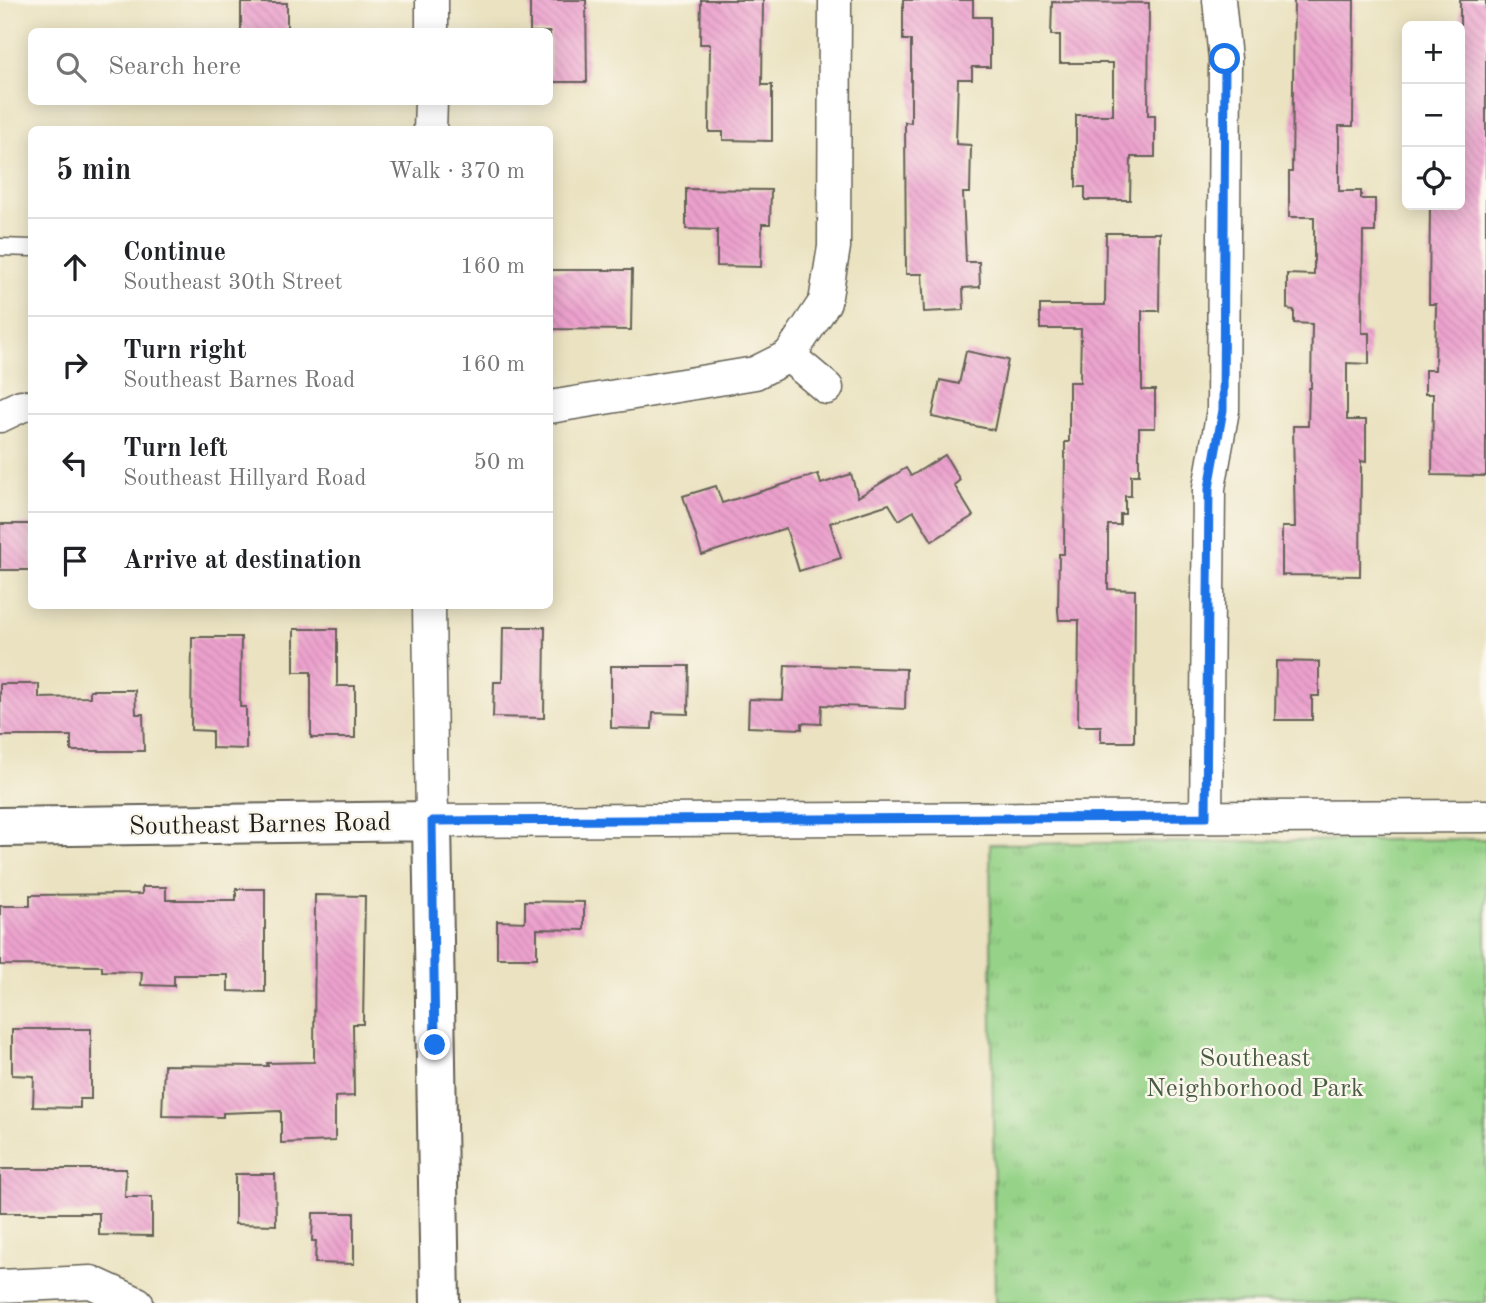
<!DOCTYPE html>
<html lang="en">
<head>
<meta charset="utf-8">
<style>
	body { margin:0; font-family:"Old Standard TT",serif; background:#f2f2f2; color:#202124 }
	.controls { position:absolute; right:21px; top:21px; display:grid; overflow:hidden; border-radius:10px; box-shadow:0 4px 18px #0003 }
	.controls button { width:63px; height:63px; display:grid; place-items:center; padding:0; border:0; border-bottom:2px solid #e0e0e0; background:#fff; color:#202124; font:35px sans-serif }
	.stop { position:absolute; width:21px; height:21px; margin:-16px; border:5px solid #1a73e8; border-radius:50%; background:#fff }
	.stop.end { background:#1a73e8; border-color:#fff; box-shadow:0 2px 7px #0008 }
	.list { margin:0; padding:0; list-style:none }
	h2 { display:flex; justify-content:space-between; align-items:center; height:91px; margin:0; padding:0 28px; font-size:30px }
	h2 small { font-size:23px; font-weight:400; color:#757577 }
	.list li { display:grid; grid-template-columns:46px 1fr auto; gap:21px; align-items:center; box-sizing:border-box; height:98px; padding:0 28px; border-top:2px solid #e0e0e0 }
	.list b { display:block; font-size:26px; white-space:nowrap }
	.list p { margin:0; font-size:23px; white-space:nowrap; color:#757577 }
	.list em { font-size:23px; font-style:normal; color:#757577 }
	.icon { flex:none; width:38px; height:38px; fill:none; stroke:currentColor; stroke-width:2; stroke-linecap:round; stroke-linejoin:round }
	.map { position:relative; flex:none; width:1486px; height:1303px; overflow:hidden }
	.search { position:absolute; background:#fff; box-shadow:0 4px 18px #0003; left:28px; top:28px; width:525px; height:77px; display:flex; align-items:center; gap:18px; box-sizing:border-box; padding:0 24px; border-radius:10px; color:#757577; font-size:26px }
	.panel { position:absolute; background:#fff; box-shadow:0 4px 18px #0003; left:28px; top:126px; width:525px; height:483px; border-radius:10px }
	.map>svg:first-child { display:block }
	.park { fill:url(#park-tufts); stroke:#597852; stroke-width:2 }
	.building { fill:url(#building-back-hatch) }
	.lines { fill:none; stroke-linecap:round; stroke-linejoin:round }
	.lane-casing { stroke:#646155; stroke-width:19 }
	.street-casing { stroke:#646155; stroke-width:35 }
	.secondary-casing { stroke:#646155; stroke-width:42 }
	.lane { stroke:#fff; stroke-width:16 }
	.street { stroke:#fff; stroke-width:32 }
	.secondary { stroke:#fff; stroke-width:38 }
	.route { stroke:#1a73e8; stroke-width:9 }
	.labels { text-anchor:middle; stroke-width:5; stroke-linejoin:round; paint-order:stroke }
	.street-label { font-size:26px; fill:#1c1c1c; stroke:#fbf7ec }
	.park-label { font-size:26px; fill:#475c42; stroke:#fbf7ec }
</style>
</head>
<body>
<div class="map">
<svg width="1486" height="1303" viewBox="0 0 1486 1303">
	<defs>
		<pattern id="park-tufts" width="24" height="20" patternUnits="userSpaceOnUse" patternTransform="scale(1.75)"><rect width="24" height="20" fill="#96d388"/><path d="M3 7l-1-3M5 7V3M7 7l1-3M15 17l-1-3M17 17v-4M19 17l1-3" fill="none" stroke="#81b575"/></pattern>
		<pattern id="building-back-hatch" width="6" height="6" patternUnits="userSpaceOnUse" patternTransform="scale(1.75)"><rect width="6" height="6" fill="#eca1cd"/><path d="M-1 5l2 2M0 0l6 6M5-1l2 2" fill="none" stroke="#ca8aaf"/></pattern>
	</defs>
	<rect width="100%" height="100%" fill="#fbf7ec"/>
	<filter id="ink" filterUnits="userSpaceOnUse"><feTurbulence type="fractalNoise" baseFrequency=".0143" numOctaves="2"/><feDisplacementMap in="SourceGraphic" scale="14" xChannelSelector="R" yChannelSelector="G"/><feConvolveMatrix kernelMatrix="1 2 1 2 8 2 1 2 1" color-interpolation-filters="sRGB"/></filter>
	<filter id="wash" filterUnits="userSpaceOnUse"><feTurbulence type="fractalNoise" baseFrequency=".00686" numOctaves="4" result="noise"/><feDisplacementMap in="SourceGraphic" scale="28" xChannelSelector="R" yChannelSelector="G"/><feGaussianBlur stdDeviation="1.57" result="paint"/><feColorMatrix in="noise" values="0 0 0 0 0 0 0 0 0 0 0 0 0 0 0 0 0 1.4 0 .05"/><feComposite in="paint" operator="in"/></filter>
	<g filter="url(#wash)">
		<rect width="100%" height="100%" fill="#eae2c0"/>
		<path class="park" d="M1486,839V1303H995L990,844Z"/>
		<g id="blocks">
			<g class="building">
				<path d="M530,0H586L587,82H550V32H530Z"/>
				<path d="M701,0H763L762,85H772V141L723,140V132H709L710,44H700Z"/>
				<path d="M903,0H973V17H990V67H972V79H958L956,144L971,145L970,193H963L966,262H979L980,287L963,288L964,310L924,312L922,274H906L905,122L911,123V40H903Z"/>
				<path d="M1294,0H1354L1353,126H1339V191H1361V199H1375V232H1363L1362,333H1369V364L1347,363V420H1366V462L1361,461L1360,576L1282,575V527H1295L1293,426H1308L1309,388H1311L1312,324L1294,323V310L1287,309V274L1314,275V217H1289V172H1292Z"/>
				<path d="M1460,0H1486V476L1432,475L1433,394H1425V370H1435L1436,304H1429L1430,205H1460Z"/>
				<path d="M1052,2L1149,3L1148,115H1155V157H1131L1130,200H1085V187H1076V115H1113V63H1060V35H1051Z"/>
				<rect x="241" y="3" width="46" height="29"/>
				<path d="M686,189L771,190L770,224H762L761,267L717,266V230L686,229Z"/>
				<path d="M1106,233H1160L1159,311H1142V390H1155V428H1139V475H1131V496H1125V514H1120V525H1108V589L1135,590L1134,742H1101V726H1078L1079,620H1059L1058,611L1059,554H1064L1065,442H1069V382H1080L1081,329H1040V305H1105Z"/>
				<path d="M550,270H632L631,330L550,329Z"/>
				<path d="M966,351L1008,360L994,430L932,417L940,380L959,384Z"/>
				<path d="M945,455L960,480L954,485L973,516L932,541L914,511L899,520L889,504L830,523L841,558L799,571L786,528L702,555L683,496L716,486L722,503L818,474L821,484L851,474L858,497L906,468L911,476Z"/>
				<rect x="0" y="524" width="32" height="46"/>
				<path d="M503,627H545L544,718L493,717L494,682H502Z"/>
				<path d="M294,629H337V686H355V738H311V672H294Z"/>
				<path d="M192,637H241L240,707H246V749L212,748V731L191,730Z"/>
				<path d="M1276,661L1319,662V696H1312V720H1275Z"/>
				<path d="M785,665L906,669L905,709L822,705L821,724L802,723V729L748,727L749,699L783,700Z"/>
				<path d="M611,666H689L688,714L653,713L652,729L611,728Z"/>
				<path d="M0,684H39V698L90,697V690H135L136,714H143L144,751H71V736H0Z"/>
				<path d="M142,887H166V900H236V889H265V992L228,991V975H174V986L141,985L142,972L102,971V966L0,965V906H30V895L142,894Z"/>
				<path d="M315,895L365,896L363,1024H353L354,1096L335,1097V1141L281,1143V1111L223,1113V1117L162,1116L164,1065L268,1066L267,1063L314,1062Z"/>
				<path d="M525,901L584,902V930L537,929V958H497V921L525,922Z"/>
				<path d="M12,1029H91V1099H80V1108L33,1107L34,1076L12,1075Z"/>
				<path d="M0,1169H126L125,1197H152V1236L99,1235V1213H0Z"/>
				<path d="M235,1174H275L276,1225L235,1224Z"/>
				<path d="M313,1213H354V1264L315,1263L316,1241H312Z"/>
			</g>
		</g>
	</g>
	<g filter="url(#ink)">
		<use href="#blocks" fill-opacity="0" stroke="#646155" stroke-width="2"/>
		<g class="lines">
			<g class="lane-casing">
				<path id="lane" d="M0,247L32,248"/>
			</g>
			<g class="street-casing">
				<g id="street">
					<path d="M432,32V0"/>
					<path d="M430,130L431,102"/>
					<path d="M789,356L825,302L834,247L835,0"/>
					<path d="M789,356L827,388"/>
					<path d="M550,407L755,373L789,356"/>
					<path d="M0,416L21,406"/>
					<path d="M429,606L432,821L1486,816"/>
					<path d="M1206,817L1209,488L1223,410L1225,59L1219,0"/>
					<path d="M0,1286L91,1282L137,1303"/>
				</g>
			</g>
			<g class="secondary-casing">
				<path id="secondary" d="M0,827L432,821L440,1303"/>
			</g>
			<use href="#lane" class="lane"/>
			<use href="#street" class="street"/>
			<use href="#secondary" class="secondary"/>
		</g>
	</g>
	<g class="lines" filter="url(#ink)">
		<path class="route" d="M435,1045L432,821L1206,817L1209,488L1223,410L1225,59"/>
	</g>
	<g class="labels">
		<g class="street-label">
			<text transform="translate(260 823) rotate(-1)" y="9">Southeast Barnes Road</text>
		</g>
		<g class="park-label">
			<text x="1255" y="1066">Southeast<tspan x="1255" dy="30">Neighborhood Park</tspan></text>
		</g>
	</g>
</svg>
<div class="controls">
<button>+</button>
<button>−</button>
<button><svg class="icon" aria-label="locate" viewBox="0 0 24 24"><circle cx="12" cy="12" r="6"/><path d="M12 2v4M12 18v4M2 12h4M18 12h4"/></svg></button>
</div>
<div class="stop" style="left:1225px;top:59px"></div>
<div class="stop end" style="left:435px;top:1045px"></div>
<div class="search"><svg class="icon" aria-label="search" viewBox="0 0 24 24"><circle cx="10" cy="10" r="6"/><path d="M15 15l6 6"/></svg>Search here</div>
<section class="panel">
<h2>5 min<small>Walk · 370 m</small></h2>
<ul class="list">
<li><svg class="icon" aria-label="ahead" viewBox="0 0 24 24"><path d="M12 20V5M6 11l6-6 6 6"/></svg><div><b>Continue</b><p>Southeast 30th Street</p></div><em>160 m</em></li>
<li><svg class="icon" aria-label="right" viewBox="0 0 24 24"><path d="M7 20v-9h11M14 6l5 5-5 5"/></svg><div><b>Turn right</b><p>Southeast Barnes Road</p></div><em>160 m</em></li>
<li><svg class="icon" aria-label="left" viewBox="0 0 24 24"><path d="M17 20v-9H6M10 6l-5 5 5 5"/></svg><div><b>Turn left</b><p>Southeast Hillyard Road</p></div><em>50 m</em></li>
<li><svg class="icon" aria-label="arrive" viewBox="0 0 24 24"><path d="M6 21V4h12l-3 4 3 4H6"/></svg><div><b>Arrive at destination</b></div></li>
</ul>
</section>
</div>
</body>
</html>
